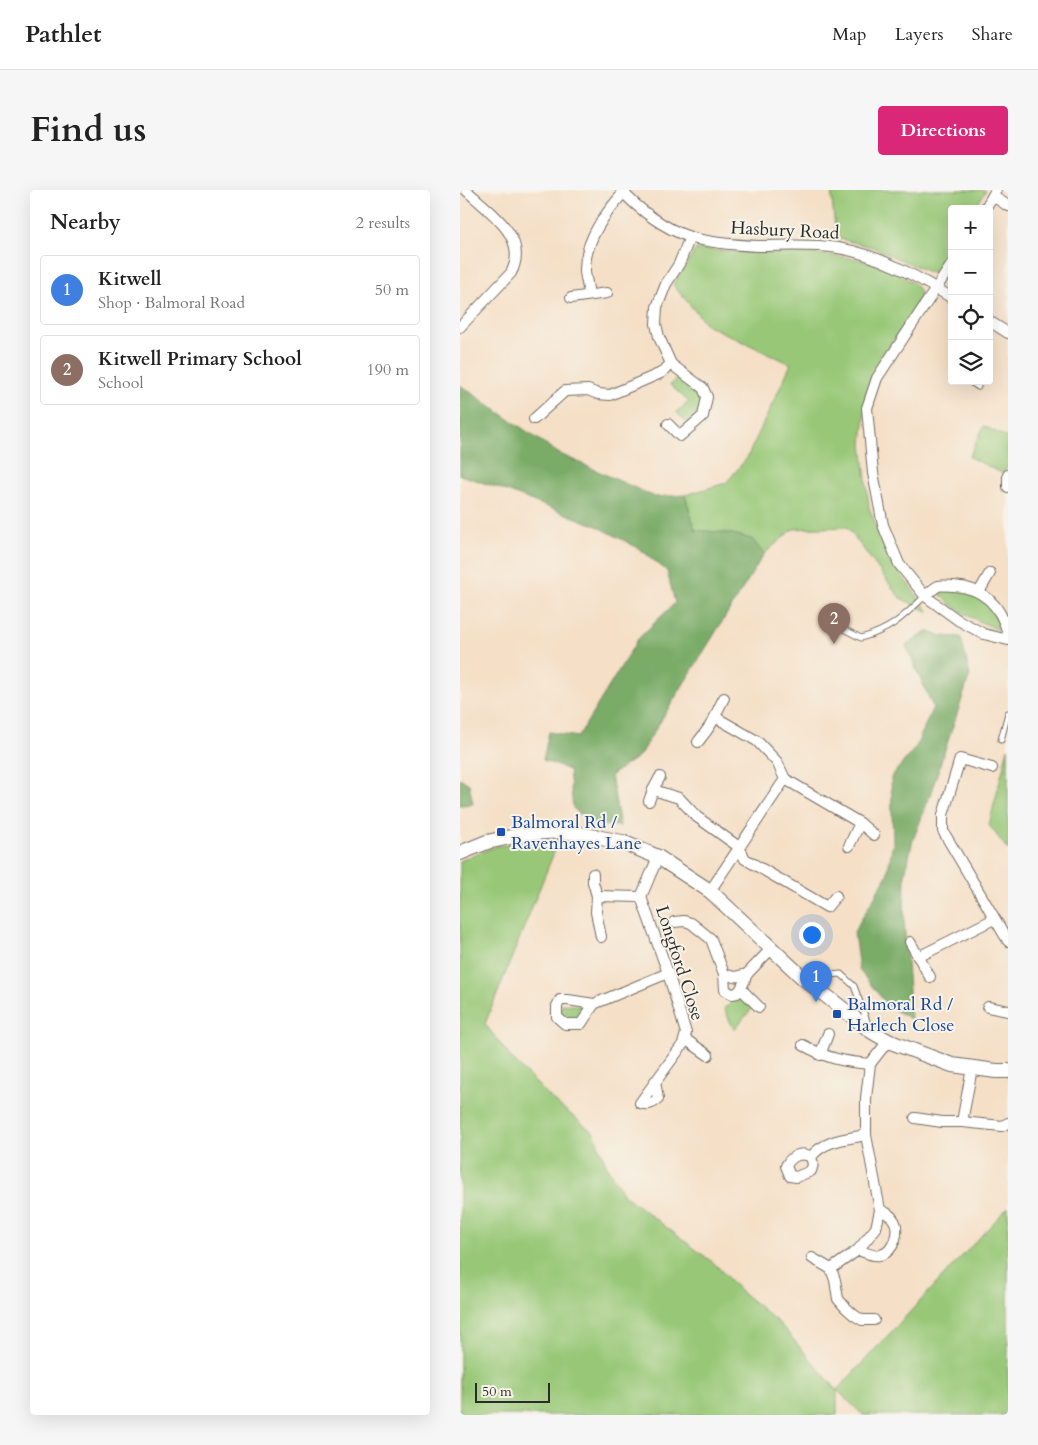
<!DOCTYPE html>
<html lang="en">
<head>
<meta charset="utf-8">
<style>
	body { margin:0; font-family:Cardo,serif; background:#f6f6f6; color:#222 }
	.controls { position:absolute; right:15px; top:15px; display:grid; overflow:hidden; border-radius:5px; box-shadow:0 5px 20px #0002 }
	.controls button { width:45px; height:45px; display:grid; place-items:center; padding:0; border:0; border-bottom:1px solid #e0e0e0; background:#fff; color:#222; font:25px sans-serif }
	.scale { position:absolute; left:15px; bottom:12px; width:75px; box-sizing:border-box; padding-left:5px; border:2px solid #2b2b2b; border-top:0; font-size:14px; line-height:18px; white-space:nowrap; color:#2b2b2b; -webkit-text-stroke:4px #f7f3e8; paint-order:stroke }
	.you { position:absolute; left:351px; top:744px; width:18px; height:18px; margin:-12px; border:4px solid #fff; border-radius:50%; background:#1a73e8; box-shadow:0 0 0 8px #1a73e833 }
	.badge { display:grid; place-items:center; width:32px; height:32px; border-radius:50%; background:#db2777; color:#fff; font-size:16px; font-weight:700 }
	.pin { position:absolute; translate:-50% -41px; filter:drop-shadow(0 1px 2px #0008) }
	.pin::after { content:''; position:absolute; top:26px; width:18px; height:15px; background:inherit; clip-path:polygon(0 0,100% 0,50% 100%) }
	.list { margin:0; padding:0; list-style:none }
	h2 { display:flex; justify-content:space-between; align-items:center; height:65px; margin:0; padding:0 20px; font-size:21px }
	h2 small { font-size:16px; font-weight:400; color:#767676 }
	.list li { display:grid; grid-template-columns:32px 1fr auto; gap:15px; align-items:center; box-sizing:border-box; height:70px; margin:0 10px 10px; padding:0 10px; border:1px solid #e0e0e0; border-radius:5px }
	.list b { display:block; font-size:19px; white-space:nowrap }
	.list p { margin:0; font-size:16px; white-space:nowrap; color:#767676 }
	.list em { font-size:16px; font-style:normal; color:#767676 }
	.icon { flex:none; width:28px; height:28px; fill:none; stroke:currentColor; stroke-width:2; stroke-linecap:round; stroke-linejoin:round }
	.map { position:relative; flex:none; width:548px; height:1225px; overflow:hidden; border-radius:5px }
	header { display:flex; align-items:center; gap:30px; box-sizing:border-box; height:70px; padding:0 25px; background:#fff; border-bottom:1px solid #e0e0e0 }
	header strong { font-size:24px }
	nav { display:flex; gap:28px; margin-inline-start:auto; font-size:18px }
	.intro { display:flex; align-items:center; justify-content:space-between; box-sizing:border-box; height:120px; padding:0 30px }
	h1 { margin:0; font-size:35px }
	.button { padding:12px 22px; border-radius:5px; background:#db2777; color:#fff; font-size:18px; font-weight:700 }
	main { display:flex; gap:30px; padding:0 30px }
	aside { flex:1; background:#fff; border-radius:5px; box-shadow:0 5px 20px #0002 }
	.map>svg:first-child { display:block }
	.green { fill:#98c877; stroke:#627a51 }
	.forest { fill:#7aac68; stroke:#526c4a }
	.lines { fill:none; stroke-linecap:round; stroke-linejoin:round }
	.lane-casing { stroke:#726a61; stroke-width:7 }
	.street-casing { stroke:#726a61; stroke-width:12 }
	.secondary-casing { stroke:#726a61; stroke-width:16 }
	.lane { stroke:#fff; stroke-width:5 }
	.street { stroke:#fff; stroke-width:10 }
	.secondary { stroke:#fff; stroke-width:14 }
	.transit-dot { fill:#1a4fb4; stroke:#f7f3e8; stroke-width:2 }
	.labels { text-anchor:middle; stroke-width:4; stroke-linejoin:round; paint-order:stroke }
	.street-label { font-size:18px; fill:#2b2b2b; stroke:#f7f3e8 }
	.transit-label { font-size:18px; fill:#164399; stroke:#f7f3e8; text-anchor:start }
</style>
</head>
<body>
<header>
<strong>Pathlet</strong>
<nav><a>Map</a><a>Layers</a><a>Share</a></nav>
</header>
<div class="intro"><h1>Find us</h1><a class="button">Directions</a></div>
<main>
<aside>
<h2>Nearby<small>2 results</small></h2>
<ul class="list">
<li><span class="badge" style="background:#3f7fe0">1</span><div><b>Kitwell</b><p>Shop · Balmoral Road</p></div><em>50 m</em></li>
<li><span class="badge" style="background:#8d6e63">2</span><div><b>Kitwell Primary School</b><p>School</p></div><em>190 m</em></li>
</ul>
</aside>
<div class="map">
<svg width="548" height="1225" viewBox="0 0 548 1225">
	<rect width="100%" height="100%" fill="#f7f3e8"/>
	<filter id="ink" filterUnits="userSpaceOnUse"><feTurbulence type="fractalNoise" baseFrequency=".02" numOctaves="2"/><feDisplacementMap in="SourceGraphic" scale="10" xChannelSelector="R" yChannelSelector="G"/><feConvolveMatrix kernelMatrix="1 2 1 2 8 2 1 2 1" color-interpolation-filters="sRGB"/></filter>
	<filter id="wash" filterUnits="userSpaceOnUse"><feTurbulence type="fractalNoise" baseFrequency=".0096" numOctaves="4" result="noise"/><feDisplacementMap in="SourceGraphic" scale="20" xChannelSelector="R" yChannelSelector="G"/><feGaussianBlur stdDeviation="1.12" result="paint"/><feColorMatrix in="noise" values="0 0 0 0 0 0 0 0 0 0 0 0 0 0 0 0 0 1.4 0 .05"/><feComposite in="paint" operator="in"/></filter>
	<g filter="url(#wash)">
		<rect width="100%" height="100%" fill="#f5dfc6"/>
		<g class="green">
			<path d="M371,0H526L515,19H492V57L476,83H471L412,57L376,48Z"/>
			<path d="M236,59C259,61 282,62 305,63C352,64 400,62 442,86C452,92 460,95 460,108L431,155L407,202L402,254L409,317L428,367L469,422L440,408L387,337L333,339L304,364L245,375L225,305L266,293L287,268L331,174L247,135L213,95Z"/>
			<path d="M219,187L243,210V220L227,233L216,222L229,212L210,195Z"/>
			<path d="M524,236L548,248V275L544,284L509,267Z"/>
			<path d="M487,399L511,402L536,420L541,439L539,440C518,431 495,421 480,404L482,400Z"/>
			<path d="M548,558V660L529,635Z"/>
			<path d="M99,650L25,834L52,869L95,912L134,943L148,979L165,1006L255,1074L280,1101L320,1134L377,1200L548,1017V1225H403L377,1200V1225H2L0,1223V671L37,656Z"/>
			<path d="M283,806L293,817L274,840L264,818Z"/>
			<path d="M102,814L124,816V828L109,832C101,826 100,823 102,814Z"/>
		</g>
		<g class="forest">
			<path d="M0,195L98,263L195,307L225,305L235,340L269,343L292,349L304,364L179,566L151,585L160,636L130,634L113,618L109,580L83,570L89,542L118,547L178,449L215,413L207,381L180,359L137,336L39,298L0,285Z"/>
			<path d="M466,441L481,446L501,447L510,485L468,611L453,650L445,684L444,729L451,829L428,816L399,780L394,742L427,685L433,653L431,587L456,557L473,517L446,456Z"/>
			<path d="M0,588L9,594L13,614L0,615Z"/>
		</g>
	</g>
	<g filter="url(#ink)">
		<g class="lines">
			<g class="lane-casing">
				<g id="lane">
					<path d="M509,191L518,197"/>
					<path d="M370,432L401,448C432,439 442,428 465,406"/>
					<path d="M541,550L548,523"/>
					<path d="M357,796L369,785L381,784L394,796L408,834"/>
				</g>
			</g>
			<g class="street-casing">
				<g id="street">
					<path d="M161,0C179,20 205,39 230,47C249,53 277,55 298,56C324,56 351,54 378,58C420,65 456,86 492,108"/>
					<path d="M533,6L548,16"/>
					<path d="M525,19L536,0"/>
					<path d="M492,74L417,188L407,218L413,283L423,335L439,374L465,406L498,430L524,444L548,450"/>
					<path d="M129,105C128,97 126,89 125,82C124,50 146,22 166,0"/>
					<path d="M111,108L147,103"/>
					<path d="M529,131L548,143"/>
					<path d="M0,137L51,83C70,47 29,22 6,0"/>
					<path d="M74,229L105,201L128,200L138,204L150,205L201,183L211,174"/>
					<path d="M208,234L220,246L243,226L247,207L243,198L211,174L199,147L196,134L197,117L206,94L219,74L230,47"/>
					<path d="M548,285V297"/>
					<path d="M519,402L530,383"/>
					<path d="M465,406C469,403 474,398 478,396C482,395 490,396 494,396C524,398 541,416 548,444"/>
					<path d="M238,552C244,544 251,536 255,527C258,520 260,515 264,508"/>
					<path d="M532,578L500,569L483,625V641L548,751"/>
					<path d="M325,589L400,633L414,645"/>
					<path d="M193,600L200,587"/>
					<path d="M189,611L193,600L219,608L237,627L279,657L285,669L367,717L376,706"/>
					<path d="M389,656L400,633"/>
					<path d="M133,684V692L137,706L136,722L141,747"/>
					<path d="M250,701L325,589L317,572L297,551L255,527"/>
					<path d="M137,706L181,707"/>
					<path d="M214,732L224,731L231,733L251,749L264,784"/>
					<path d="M450,752L470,787"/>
					<path d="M458,767L534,729"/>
					<path d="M264,784L274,787L287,784L281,799L277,803L272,804L265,800Z"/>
					<path d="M287,784L312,758"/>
					<path d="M281,799L299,817"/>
					<path d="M134,814L108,810H100L97,816V827L105,834H121L134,814L208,783"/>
					<path d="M528,817L548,821"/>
					<path d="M225,849L248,865"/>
					<path d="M343,855C366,868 384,872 410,874"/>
					<path d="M360,865L368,844"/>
					<path d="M195,891L198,909C193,913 187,916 180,913L223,854L226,843L208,783L181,707L198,667"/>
					<path d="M455,928L482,932H502L542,936L548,933"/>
					<path d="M502,932L512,878"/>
					<path d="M351,967C341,961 331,966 326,976L330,986L336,987L351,981L353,974L351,967C364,950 386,949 406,945"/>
					<path d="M398,1060C405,1062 412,1067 420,1065C434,1063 441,1039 433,1029C430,1024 425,1022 420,1020"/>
					<path d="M352,1068L371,1079L375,1090L378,1109L385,1117L394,1125L402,1130H414"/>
					<path d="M371,1079L398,1060L416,1038L420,1020L406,945V908L410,874L428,851"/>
				</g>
			</g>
			<g class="secondary-casing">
				<path id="secondary" d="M0,663L27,652L69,643L104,641L162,652L198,667L250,701L342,787L411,841L428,851L492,875L536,881H548"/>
			</g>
			<use href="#lane" class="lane"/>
			<use href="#street" class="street"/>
			<use href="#secondary" class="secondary"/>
		</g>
	</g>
	<g class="transit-dot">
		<rect x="36" y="637" width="10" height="10" rx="2.5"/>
		<rect x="372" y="819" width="10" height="10" rx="2.5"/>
	</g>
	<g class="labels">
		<g class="street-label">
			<text transform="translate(325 40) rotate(3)" y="6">Hasbury Road</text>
			<text transform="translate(220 773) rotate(72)" y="6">Longford Close</text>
		</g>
		<g class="transit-label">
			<text x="51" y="638">Balmoral Rd /<tspan x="51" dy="21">Ravenhayes Lane</tspan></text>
			<text x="387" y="820">Balmoral Rd /<tspan x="387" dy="21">Harlech Close</tspan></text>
		</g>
	</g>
</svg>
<div class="controls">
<button>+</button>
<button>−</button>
<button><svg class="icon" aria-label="locate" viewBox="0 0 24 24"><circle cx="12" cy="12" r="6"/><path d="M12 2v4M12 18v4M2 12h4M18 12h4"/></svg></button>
<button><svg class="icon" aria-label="layers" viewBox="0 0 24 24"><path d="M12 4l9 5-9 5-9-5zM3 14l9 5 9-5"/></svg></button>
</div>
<div class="scale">50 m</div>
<div class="you"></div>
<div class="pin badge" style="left:356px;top:812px;background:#3f7fe0">1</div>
<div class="pin badge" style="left:374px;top:454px;background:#8d6e63">2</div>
</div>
</main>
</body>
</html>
